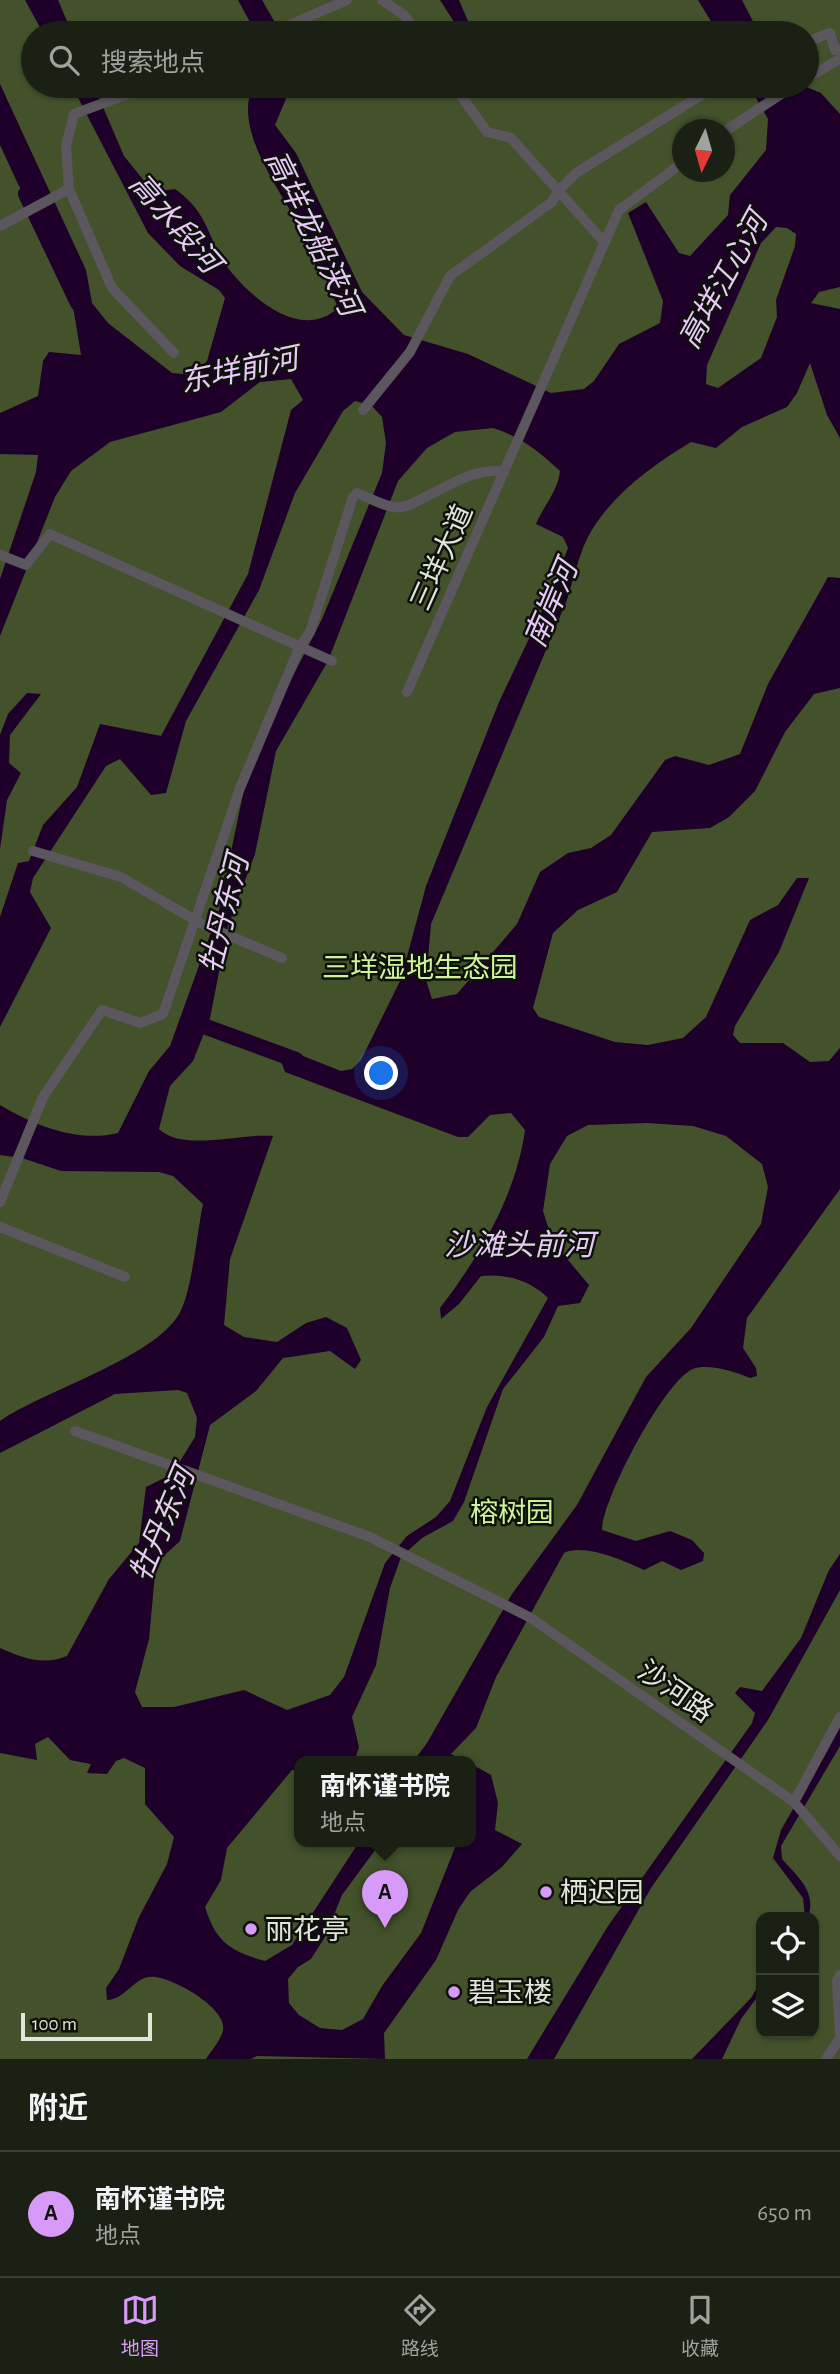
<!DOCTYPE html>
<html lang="zh">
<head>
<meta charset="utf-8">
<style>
	body { margin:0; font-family:"Alegreya Sans","Noto Sans SC",sans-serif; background:#23281c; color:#f1f3f6 }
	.controls { position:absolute; right:21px; bottom:21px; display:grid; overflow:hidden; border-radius:14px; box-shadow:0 2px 5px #0004 }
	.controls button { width:63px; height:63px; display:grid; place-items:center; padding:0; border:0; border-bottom:2px solid #383e33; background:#1a2013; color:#f1f3f6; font:35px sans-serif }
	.compass { position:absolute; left:672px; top:119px; width:63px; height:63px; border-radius:50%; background:#1a2013; box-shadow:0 2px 5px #0004; rotate:185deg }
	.scale { position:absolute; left:21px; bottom:18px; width:131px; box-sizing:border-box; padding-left:7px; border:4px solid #e1e6db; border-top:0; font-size:19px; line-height:24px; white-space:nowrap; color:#e1e6db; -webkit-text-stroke:5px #0e110a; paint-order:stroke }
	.you { position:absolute; left:382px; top:1074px; width:24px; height:24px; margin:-18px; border:5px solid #fff; border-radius:50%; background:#1a73e8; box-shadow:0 0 0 10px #1a73e833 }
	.badge { display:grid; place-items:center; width:46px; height:46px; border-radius:50%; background:#d89af8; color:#111; font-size:23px; font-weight:700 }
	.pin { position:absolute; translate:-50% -58px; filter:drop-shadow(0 2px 4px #0008) }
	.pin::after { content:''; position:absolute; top:37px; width:24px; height:21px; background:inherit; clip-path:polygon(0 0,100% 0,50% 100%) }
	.popup { position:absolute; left:294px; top:1756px; width:182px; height:91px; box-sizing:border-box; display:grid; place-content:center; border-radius:14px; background:#1a2013; filter:drop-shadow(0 2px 5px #0005); font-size:23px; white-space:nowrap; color:#9fa3a0 }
	.popup b { font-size:26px; color:#f1f3f6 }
	.popup::after { content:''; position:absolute; left:50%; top:100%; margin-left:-14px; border:14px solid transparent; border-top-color:#1a2013 }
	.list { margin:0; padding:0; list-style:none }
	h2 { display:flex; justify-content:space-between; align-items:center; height:91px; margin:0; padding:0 28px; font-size:30px }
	h2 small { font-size:23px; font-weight:400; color:#9fa3a0 }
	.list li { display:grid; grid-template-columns:46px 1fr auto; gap:21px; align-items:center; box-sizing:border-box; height:126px; padding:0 28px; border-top:2px solid #383e33 }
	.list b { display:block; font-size:26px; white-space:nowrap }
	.list p { margin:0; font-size:23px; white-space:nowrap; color:#9fa3a0 }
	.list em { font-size:23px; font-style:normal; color:#9fa3a0 }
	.icon { flex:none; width:38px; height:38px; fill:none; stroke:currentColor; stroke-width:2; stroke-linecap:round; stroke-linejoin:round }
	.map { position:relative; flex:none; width:840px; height:2059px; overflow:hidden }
	.search { position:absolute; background:#1a2013; box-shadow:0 2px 5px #0004; left:21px; right:21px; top:21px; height:77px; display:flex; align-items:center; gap:18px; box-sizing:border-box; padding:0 24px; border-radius:38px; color:#9fa3a0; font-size:26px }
	.sheet { height:217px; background:#1a2013 }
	nav { display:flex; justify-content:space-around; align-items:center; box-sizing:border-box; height:98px; border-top:2px solid #383e33; background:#1a2013; font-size:19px; color:#9fa3a0 }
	nav a { display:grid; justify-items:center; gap:4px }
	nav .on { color:#d89af8 }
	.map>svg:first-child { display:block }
	.green { fill:#43522b; fill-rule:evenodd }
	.water { fill:#1e002b; fill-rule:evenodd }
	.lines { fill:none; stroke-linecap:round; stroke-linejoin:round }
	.river { stroke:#1e002b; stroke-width:16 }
	.minor { stroke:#5c575f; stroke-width:10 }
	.poi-dot { fill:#d89af8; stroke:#0e110a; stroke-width:2.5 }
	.labels { text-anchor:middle; stroke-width:5; stroke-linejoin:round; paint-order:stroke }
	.street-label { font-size:28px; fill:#e1e6db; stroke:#0e110a }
	.park-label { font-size:28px; fill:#cff399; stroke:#0e110a }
	.poi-label { font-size:28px; fill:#e1e6db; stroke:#0e110a; text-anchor:start }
	.water-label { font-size:30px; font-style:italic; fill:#e8c9f9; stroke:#0e110a }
</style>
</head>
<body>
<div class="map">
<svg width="840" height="2059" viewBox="0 0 840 2059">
	<rect width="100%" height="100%" fill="#232a19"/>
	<path class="green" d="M0,0H840V2059H0ZM33,33H807V86H33ZM682,130H724V172H682ZM299,1762H471V1842H299ZM761,1917H814V2033H761Z"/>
	<g class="water">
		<path d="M25,0H58L72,33H43Z"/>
		<path d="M238,0H262L281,33H256Z"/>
		<path d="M440,0H459L473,33H461Z"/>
		<path d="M698,0H742L759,33H718Z"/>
		<path d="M0,84L86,270L92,303L108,323L172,373L194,375L207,361L225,298L219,290L180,266L148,233L72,86H94L124,156L153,192L175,189C212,215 207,243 232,273C256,302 303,340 338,308L307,233L298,224C278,187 233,128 253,86H288V94L275,125L296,153L362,292L404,335L468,354L551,393L584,389L594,381L619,344L660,323L663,301L628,213L646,202L679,253L690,256L728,215L730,195L766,150L768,119L749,86H804L821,93L840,114V287L819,292L811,303L840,309V438L827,415L810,363L797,393L787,407L742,427L716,448L691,442C651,466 601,502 583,548C577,564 572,583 567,600L431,924L426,980L432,999L457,994L517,924L540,872L568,853L591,848L611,835L665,760L675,756L709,765L740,754L768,684L828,577L840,578V688L814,694L785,732L755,791L729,817L710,828L652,832L617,892L578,910L553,933L533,1008L539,1017L615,1042L648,1045L683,1038L706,1017L750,920L778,905L797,878H809L779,952L735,1026L733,1035L740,1043H783L810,1062L829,1061L840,1048V1189L747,1318L743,1348L756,1368L757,1376L750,1378C736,1372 708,1363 693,1369C664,1381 602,1500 602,1530L636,1541L670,1531L692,1540L704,1553L703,1561L681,1570L662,1561L644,1570C625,1561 584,1543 564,1553L496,1677L476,1728L451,1754L466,1762H413L427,1743L512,1594L577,1505L646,1377L691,1328L761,1224L768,1187L762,1164L726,1136L693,1126L647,1123L588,1125L567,1136L550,1164L543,1211L553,1242L589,1285L580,1303L558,1306L544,1337L503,1389L464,1502L453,1521L422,1538L401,1557L390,1588L376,1665L352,1717L359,1747L356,1756L347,1762H299V1770H292L227,1848L221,1880L205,1907C216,1942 230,1951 265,1961L292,1945L359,1842H381L342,1895L325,1937L311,1959L298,1967L288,1979L289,2003L299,2015L320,2028L342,2030L363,2019L382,1986L421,1933L456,1845L471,1842V1764L491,1775L498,1803L495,1830L522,1844L502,1867L470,1892L458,1910L436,1960L384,2033L385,2059L257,2056L251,2059H206C211,2051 221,2040 223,2030C228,2008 168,1974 149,1977C133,1979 124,2000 107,2000L106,1988L119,1969L139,1917L167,1864L174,1837L145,1804V1768L124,1758L116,1761L107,1774L87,1773L91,1764L70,1760L48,1737L35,1744L37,1760L0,1753V1648C23,1658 43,1666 67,1656L109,1579L139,1543L146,1487L172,1474L195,1437L197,1418L187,1393L178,1390L115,1394L0,1453V1421C43,1391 154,1358 179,1314C192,1292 197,1232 203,1204L173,1176L159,1172L61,1171L22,1158L0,1155V1105C33,1125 78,1143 118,1133L149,1071L170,1046L219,910L250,760L322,619L382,473L386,443L382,417L371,405L355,401L343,411L295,493L259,590L186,721L166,793L151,795L120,759L106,766L33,878L30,892L51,928L0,1027V917L18,863L29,861L43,825L77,787L100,724L161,736L248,574L291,410L303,400L291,379L260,382L221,412L110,442L71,471L55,497L0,636V579L36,472L38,455L0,454V413L38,396L43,361L49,352L81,355L66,264L18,184L0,145ZM776,227L787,228L796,234L795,246L776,300L777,317L761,358L718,388L706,384L707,365L761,243ZM493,428C521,437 539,451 560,471C558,491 544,505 536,524L563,537L568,548L551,592L499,702L426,886L401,979L361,1060L352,1069L341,1071L275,1045L285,1072L458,1137H468L490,1115L511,1113L525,1130C516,1196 479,1257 440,1308L441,1319L459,1304L481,1276C506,1273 531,1281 548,1298L487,1407L450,1501L436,1517L407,1536L385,1563L344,1677L330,1695L287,1710L244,1690L174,1707H142L135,1692L149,1639L156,1563L180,1541L210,1425L256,1391L283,1358L330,1351L355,1369L361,1360L347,1328L326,1317L306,1323L277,1342L244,1337L224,1325L230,1259L273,1136C241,1133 182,1152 159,1129L170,1086L193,1061L210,1018L228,926L255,854L276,751L328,661L398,481L427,448L455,432Z"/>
		<path d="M27,693L41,694L10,735L9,763L21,773L7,800L0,849V735L8,714Z"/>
		<path d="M840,1554V1590L768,1720L651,1888L554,2059H527L608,1926L752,1723L755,1713L735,1693L740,1687L762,1691L801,1638L829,1570Z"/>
		<path d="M840,1727V1746L781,1846L782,1859C798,1877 817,1892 808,1917H805L803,1898L773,1858L781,1830Z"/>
		<path d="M761,1981V1992L741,2019L722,2059H692L751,1998Z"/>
	</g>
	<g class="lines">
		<g class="river">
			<path d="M26,194L78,303"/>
			<path d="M190,1021L296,1060"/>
		</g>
		<g class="minor">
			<path d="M382,0L404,15L417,33"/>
			<path d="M271,33L347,0"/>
			<path d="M807,42L830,33L835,50H840"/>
			<path d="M807,78L840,59"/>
			<path d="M149,86L74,114L66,146L69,189L112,288L174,353"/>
			<path d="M454,86L487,132L511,138L605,243"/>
			<path d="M724,132L793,86"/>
			<path d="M0,226L69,189"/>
			<path d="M363,410L410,352L450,276L552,202L558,191L576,173L716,86"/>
			<path d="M0,555L26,565L50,534L332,661"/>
			<path d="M407,692L619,210L682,163"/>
			<path d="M33,851L121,877L202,924L282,958"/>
			<path d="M0,1202L43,1097L102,1010L140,1023L163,1014L240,788L300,646L310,632L353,497L357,493C368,497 381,505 393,507C417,512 459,466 504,471"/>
			<path d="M0,1227L125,1277"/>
			<path d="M75,1431L370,1537L531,1618L794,1802L840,1856"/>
			<path d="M794,1802L840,1717"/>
			<path d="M840,1975L837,1981L840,2036"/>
			<path d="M826,2059L840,2038"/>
		</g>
	</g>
	<g class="poi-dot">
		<circle cx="546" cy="1892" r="7"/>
		<circle cx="251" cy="1929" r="7"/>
		<circle cx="454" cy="1992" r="7"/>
	</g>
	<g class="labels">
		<g class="street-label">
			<text transform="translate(441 557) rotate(-66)" y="10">三垟大道</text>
			<text transform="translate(676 1691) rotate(35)" y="10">沙河路</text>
		</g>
		<g class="park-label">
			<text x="420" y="977">三垟湿地生态园</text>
			<text x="512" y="1522">榕树园</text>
		</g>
		<g class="poi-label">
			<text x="560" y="1902">栖迟园</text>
			<text x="265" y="1939">丽花亭</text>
			<text x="468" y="2002">碧玉楼</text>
		</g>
		<g class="water-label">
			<text transform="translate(175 223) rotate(49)" y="10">高水段河</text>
			<text transform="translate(313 233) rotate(64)" y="10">高垟龙船浃河</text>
			<text transform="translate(723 280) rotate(-61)" y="10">高垟江心河</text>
			<text transform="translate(239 370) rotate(-12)" y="10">东垟前河</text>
			<text transform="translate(551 604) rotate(-67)" y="10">南岸河</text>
			<text transform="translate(224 914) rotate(-76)" y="10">牡丹东河</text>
			<text x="519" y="1255">沙滩头前河</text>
			<text transform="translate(162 1524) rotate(-67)" y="10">牡丹东河</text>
		</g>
	</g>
</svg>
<div class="controls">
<button><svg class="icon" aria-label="locate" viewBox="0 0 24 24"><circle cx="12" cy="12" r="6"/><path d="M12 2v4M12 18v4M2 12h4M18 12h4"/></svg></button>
<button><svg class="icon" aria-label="layers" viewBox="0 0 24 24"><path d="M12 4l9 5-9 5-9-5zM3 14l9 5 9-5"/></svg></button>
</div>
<svg class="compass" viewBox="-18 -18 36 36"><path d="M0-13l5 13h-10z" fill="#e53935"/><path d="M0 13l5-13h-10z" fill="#9fa3a0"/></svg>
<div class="scale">100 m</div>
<div class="you"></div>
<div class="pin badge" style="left:385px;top:1928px">A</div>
<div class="popup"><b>南怀谨书院</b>地点</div>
<div class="search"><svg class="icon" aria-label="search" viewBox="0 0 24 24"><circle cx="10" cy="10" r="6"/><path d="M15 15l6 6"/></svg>搜索地点</div>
</div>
<section class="sheet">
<h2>附近<small></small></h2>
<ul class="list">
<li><span class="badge">A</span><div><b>南怀谨书院</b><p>地点</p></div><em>650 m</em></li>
</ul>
</section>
<nav>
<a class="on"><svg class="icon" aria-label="map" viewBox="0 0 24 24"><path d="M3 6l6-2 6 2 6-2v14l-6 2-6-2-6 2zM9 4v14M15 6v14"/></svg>地图</a>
<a><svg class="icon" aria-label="directions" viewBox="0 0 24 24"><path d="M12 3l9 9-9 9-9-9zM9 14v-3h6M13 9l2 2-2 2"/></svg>路线</a>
<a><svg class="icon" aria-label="saved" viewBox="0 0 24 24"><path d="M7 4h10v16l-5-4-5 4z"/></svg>收藏</a>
</nav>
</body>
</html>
